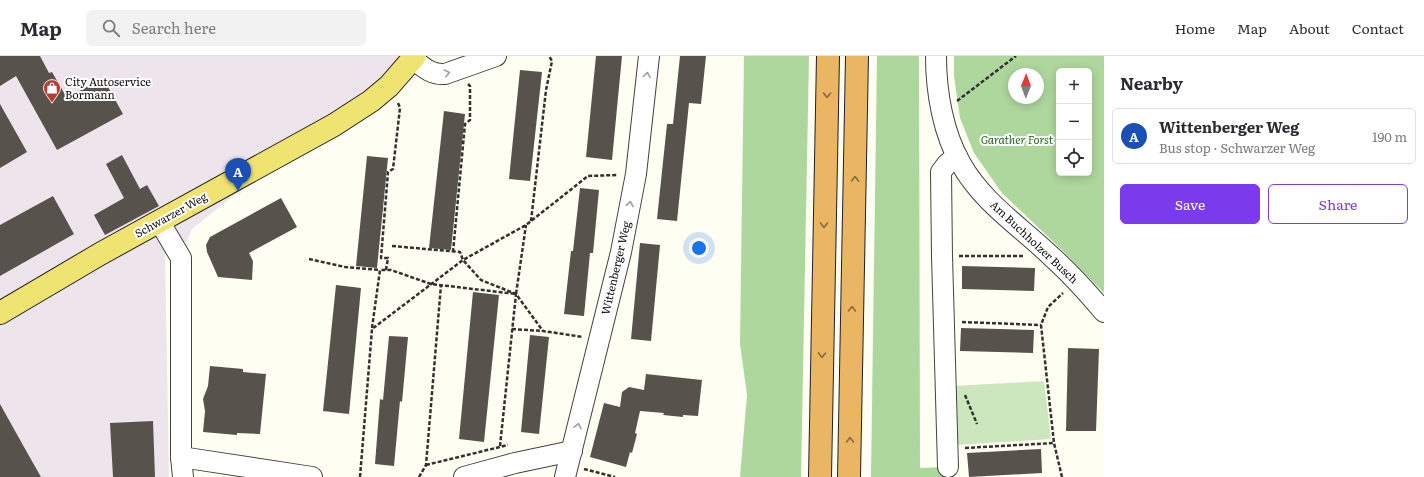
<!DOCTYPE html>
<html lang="en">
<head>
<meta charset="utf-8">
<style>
	body { margin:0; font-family:Literata,serif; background:#f2f2f3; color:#2b2b33 }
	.controls { position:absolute; right:12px; top:12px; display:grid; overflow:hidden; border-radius:6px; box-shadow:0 2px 10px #0003 }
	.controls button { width:36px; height:36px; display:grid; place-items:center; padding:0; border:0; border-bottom:1px solid #e1e1e2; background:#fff; color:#2b2b33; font:20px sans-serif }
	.compass { position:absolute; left:1008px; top:12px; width:36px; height:36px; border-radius:50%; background:#fff; box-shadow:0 2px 10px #0003; rotate:1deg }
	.you { position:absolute; left:699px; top:192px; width:14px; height:14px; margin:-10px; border:3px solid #fff; border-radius:50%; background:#1a73e8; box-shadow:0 0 0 6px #1a73e833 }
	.badge { display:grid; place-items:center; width:26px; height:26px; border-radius:50%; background:#7c3aed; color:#fff; font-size:13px; font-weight:700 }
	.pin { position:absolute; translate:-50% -33px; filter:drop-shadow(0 1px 2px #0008) }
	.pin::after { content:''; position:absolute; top:21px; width:14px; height:12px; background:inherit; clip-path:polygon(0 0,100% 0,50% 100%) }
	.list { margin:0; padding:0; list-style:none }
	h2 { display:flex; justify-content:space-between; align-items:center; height:52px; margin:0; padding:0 16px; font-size:17px }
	h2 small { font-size:13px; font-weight:400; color:#7c7c81 }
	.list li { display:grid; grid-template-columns:26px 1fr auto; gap:12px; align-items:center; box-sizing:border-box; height:56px; margin:0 8px 8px; padding:0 8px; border:1px solid #e1e1e2; border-radius:6px }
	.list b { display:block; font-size:15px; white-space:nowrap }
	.list p { margin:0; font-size:13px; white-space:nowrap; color:#7c7c81 }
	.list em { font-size:13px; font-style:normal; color:#7c7c81 }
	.actions { display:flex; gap:8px; padding:12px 16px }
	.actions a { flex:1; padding:9px 0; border:1px solid #7c3aed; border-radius:6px; text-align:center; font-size:14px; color:#7c3aed }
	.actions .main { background:#7c3aed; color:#fff }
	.icon { flex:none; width:22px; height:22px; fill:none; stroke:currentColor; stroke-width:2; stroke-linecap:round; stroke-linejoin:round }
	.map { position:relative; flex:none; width:1104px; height:421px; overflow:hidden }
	header { display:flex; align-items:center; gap:24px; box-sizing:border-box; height:56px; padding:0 20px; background:#fff; border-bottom:1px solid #e1e1e2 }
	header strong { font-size:19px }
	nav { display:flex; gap:22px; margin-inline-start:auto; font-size:14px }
	.search { width:280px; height:36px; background:#f2f2f3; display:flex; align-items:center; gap:10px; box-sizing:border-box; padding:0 14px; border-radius:6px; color:#7c7c81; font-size:15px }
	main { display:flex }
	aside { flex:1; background:#fff }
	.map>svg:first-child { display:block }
	.industrial { fill:#ede4ec }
	.green { fill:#cce7bd }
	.forest { fill:#aed79d; fill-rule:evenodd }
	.building { fill:#57524c }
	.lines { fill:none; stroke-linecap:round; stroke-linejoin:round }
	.minor-casing { stroke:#424242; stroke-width:22 }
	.major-casing { stroke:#202020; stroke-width:24 }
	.highway-casing { stroke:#202020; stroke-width:24 }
	.path { stroke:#313131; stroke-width:2.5; stroke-dasharray:4 2; stroke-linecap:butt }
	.minor { stroke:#fff; stroke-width:20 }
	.major { stroke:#efe471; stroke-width:22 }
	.highway { stroke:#eab663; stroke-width:22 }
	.oneway { stroke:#9f9f9f }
	.oneway2 { stroke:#876b3d }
	.labels { text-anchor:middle; stroke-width:4; stroke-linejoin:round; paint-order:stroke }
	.poi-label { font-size:11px; fill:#0f0f0f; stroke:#fff; text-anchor:start }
	.park-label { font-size:11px; font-style:italic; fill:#276323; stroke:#fff }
	.street-label { font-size:11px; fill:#0f0f0f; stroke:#fff }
</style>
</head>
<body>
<header>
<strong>Map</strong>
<div class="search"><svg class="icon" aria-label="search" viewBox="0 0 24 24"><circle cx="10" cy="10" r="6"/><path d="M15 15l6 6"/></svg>Search here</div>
<nav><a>Home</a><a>Map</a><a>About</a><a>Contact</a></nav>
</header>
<main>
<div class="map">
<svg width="1104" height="421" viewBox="0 0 1104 421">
	<rect width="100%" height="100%" fill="#fefef2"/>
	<path class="industrial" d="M0,0H399L384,19L192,173L187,185L165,198L169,421H0Z"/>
	<path class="green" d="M1044,325L1051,383L956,389L954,330Z"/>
	<g class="forest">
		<path d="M744,0H809L801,421H740L747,339L740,288Z"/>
		<path d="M877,0H919L920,412L945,411L946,421H871Z"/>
		<path d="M954,0H1104V237L1063,195L1002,137L974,97L960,62L954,20ZM1059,15H1089V117H1059ZM1014,18H1038V42H1014Z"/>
	</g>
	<g class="building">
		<path d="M0,0H40L49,17L52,16L67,42L103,22L123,58L57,94L16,20L0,30Z"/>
		<path d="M596,0H622L612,104L586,101Z"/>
		<path d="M680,0H706L701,48L689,47L677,165L657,163L667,68H673Z"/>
		<path d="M520,14L542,16L530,125L509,123Z"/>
		<path d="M0,48L27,96L0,112Z"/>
		<path d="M444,55L465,58L451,194L429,192Z"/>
		<path d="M122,99L140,133L147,129L159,150L105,179L94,159L124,142L106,108Z"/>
		<path d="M367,100L388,102L377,212L356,210Z"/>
		<path d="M580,132L599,134L593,197H590L584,260L564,258L571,195H573Z"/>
		<path d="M53,140L74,178L0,220V169Z"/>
		<path d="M281,142L297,171L249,197L253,205L252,224L218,221L207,196L206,189L210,181Z"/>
		<path d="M640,187L660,189L651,285L631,283Z"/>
		<path d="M962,210L1035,212L1034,235L962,233Z"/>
		<path d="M336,229L361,232L349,358L323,355Z"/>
		<path d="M473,236L499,239L484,386L459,383Z"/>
		<path d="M961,272L1034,274L1033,297L960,295Z"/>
		<path d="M530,279L549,281L539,378L521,376Z"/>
		<path d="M389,280L408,281L402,346L400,345L394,410L375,408L380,343L383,344Z"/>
		<path d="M1068,292L1099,293L1096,375H1066Z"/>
		<path d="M210,310L243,313V316L266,318L260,378L237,377V379L203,376L205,355L203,343L208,330Z"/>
		<path d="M646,318L702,324L698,360L683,359V361L663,359L664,357L640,355L635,377L637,378L632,397L630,396L626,411L590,401L604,347L620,351L622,336L629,331L644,334Z"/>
		<path d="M0,348L24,391L41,421H0Z"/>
		<path d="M153,365L155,421H113L110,367Z"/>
		<path d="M1041,393L1042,417L969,421L967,397Z"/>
	</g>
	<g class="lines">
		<g class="minor-casing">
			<g id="minor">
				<path d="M936,0C936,36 943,77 961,108C983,147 1021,171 1052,201C1071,218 1088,237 1104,256"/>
				<path d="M413,3C423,11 431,19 445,18L496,0"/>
				<path d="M159,165L181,202V401L183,421"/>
				<path d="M181,401L312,421"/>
				<path d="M948,411L942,200L941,116L947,108L957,100"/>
				<path d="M464,421L515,407L572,395"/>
				<path d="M565,421L621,196L636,118L649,0"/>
			</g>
		</g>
		<g class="major-casing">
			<path id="major" d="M0,257L100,198L334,69L371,45L389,30L415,0"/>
		</g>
		<g class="highway-casing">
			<g id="highway">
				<path d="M820,421L828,0"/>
				<path d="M849,421L857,0"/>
			</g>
		</g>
		<g class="path">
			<path d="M957,45L1016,0"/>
			<path d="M531,165L546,34L552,5L549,0"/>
			<path d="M392,190L460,196L463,204L481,224L516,238L543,275L583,281"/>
			<path d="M453,196L465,68L470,64V30L468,28"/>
			<path d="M959,200H1024"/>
			<path d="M309,203L345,211L380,214"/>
			<path d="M386,214L388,202H381L388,116L393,113L400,52L398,47"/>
			<path d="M962,266L1041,269"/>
			<path d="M372,272L380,214H391L431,228L516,238L526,169"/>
			<path d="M512,273L542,275"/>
			<path d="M965,339L977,368"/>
			<path d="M500,390L516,238"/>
			<path d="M965,392L1054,387"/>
			<path d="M426,409L508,389"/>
			<path d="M584,413L615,421"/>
			<path d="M360,421L372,273L463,204L526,169L588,120L617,119"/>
			<path d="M419,421L426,409L441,229"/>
			<path d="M1062,421L1054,387L1041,269L1048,251L1063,237"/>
		</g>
		<use href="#minor" class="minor"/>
		<use href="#major" class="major"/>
		<use href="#highway" class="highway"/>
	</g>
	<defs><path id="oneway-chevron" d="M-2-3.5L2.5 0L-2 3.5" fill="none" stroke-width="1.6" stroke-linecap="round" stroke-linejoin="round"/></defs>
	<g class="oneway">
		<use href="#oneway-chevron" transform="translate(447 17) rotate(-13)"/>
		<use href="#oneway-chevron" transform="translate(647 19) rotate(-83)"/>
		<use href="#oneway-chevron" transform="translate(630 148) rotate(-79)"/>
		<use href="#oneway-chevron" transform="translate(578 370) rotate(-77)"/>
	</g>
	<g class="oneway2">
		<use href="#oneway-chevron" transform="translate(827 39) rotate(91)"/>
		<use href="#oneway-chevron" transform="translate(855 123) rotate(-89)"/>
		<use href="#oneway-chevron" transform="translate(824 169) rotate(91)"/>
		<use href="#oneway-chevron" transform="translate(852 253) rotate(-89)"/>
		<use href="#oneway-chevron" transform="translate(822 299) rotate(91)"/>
		<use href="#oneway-chevron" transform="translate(850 384) rotate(-89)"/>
	</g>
	<defs>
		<g id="shop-pin" transform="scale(0.9)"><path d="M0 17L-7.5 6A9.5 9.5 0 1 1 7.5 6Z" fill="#b63e30" stroke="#fff"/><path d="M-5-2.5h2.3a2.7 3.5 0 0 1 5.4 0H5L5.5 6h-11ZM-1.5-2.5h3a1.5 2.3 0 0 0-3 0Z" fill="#fff"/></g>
	</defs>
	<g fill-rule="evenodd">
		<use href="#shop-pin" x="52" y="32"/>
	</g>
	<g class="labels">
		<g class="poi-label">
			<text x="65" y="30">City Autoservice<tspan x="65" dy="13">Bormann</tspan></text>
		</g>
		<g class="park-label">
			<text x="1017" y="88">Garather Forst</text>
		</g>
		<g class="street-label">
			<text transform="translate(171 159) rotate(-29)" y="4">Schwarzer Weg</text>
			<text transform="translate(1034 186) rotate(43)" y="4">Am Buchholzer Busch</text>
			<text transform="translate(616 212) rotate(-77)" y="4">Wittenberger Weg</text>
		</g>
	</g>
</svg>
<div class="controls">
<button>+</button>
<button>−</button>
<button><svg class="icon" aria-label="locate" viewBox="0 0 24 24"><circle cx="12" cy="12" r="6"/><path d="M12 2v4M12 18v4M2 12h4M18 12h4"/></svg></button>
</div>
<svg class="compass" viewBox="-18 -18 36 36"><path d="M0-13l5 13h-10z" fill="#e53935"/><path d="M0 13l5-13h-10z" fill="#7c7c81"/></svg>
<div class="you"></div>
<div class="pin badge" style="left:238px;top:135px;background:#1a4fb4">A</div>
</div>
<aside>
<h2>Nearby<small></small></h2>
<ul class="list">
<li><span class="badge" style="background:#1a4fb4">A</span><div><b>Wittenberger Weg</b><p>Bus stop · Schwarzer Weg</p></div><em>190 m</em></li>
</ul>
<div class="actions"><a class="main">Save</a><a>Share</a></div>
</aside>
</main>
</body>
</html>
